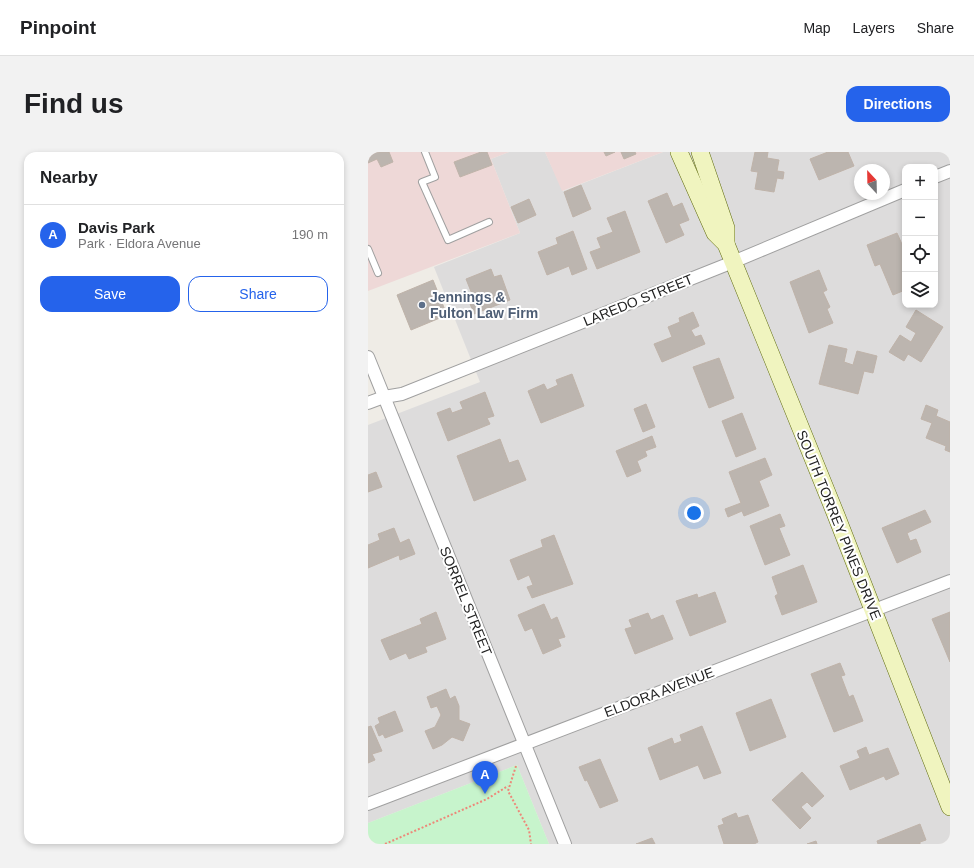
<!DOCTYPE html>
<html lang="en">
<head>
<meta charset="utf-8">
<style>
	body { margin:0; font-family:Helvetica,sans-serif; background:#f2f2f2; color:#202124 }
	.controls { position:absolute; right:12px; top:12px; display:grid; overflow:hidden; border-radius:8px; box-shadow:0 2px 6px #0003 }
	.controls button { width:36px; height:36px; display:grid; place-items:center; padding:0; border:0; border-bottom:1px solid #e0e0e0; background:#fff; color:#202124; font:20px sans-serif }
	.compass { position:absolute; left:486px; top:12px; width:36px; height:36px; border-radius:50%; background:#fff; box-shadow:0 2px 6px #0003; rotate:338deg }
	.you { position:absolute; left:326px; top:361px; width:14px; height:14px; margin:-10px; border:3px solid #fff; border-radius:50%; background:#1a73e8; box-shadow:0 0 0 6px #1a73e833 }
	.badge { display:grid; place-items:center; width:26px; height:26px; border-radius:50%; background:#2563eb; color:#fff; font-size:13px; font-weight:700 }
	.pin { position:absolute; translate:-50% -33px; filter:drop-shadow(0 1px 2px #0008) }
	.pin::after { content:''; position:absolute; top:21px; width:14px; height:12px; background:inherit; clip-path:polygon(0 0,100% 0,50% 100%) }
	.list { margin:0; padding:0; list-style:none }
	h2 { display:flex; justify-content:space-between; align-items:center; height:52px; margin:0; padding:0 16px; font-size:17px }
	h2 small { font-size:13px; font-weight:400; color:#757577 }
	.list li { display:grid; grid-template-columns:26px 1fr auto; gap:12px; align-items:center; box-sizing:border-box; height:60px; padding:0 16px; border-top:1px solid #e0e0e0 }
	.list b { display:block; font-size:15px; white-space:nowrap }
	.list p { margin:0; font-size:13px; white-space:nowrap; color:#757577 }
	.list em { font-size:13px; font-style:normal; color:#757577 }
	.actions { display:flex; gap:8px; padding:12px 16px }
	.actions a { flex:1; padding:9px 0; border:1px solid #2563eb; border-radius:12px; text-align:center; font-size:14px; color:#2563eb }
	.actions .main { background:#2563eb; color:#fff }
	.icon { flex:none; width:22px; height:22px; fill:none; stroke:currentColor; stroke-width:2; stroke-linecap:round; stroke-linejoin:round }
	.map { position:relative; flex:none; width:582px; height:692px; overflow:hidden; border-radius:12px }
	header { display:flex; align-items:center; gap:24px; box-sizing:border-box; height:56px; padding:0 20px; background:#fff; border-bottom:1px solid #e0e0e0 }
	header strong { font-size:19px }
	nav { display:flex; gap:22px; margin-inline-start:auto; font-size:14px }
	.intro { display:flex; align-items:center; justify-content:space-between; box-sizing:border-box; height:96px; padding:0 24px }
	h1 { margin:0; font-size:28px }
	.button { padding:10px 18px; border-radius:12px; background:#2563eb; color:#fff; font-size:14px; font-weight:700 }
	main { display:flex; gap:24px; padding:0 24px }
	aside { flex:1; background:#fff; border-radius:12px; box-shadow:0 2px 6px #0003 }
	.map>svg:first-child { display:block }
	.residential { fill:#dddcdc; fill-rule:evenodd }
	.commercial { fill:#eed8d7 }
	.park { fill:#c7f4cc }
	.building { fill:#bcb5af; stroke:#bfb3a9 }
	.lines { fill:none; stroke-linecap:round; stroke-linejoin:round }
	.lane-casing { stroke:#a0a0a0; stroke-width:8 }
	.street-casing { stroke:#a0a0a0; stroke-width:14 }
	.secondary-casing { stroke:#606c0f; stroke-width:18 }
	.path { stroke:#ed8879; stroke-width:2; stroke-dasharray:2 2; stroke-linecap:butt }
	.lane { stroke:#fff; stroke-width:6 }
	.street { stroke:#fff; stroke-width:12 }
	.secondary { stroke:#f0f4bf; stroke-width:17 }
	.service-dot { fill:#5c6f8a; stroke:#fff; stroke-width:1.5 }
	.labels { text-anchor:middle; stroke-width:4; stroke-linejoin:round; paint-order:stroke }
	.service-label { font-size:14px; font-weight:bold; fill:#4e5e75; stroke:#fff; text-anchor:start }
	.street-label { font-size:14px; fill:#1f1f1f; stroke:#fff }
</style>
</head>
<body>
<header>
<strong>Pinpoint</strong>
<nav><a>Map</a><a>Layers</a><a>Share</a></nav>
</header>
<div class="intro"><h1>Find us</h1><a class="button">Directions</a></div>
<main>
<aside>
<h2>Nearby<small></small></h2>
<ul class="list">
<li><span class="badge">A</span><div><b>Davis Park</b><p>Park · Eldora Avenue</p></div><em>190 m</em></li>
</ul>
<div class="actions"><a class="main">Save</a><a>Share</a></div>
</aside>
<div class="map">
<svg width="582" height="692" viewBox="0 0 582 692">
	<rect width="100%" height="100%" fill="#efece6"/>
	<path class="residential" d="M141,0H177L195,39L295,0H582V692H181L149,613L0,671V273L112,230L66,115L152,81L123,7ZM537,15H567V153H537ZM492,18H516V42H492Z"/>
	<g class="commercial">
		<path d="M0,0H141L123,7L152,81L0,139Z"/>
		<path d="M177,0H295L194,39Z"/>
	</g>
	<path class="park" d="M149,613L181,692H0V671Z"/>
	<g class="building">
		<path d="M0,0H21L25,10L13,15L9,7L0,11Z"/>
		<path d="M113,0H119L124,13L92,25L86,10Z"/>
		<path d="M236,0H247L238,4Z"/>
		<path d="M253,0H267L268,2L256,7Z"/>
		<path d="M387,0H400L399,6L411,8L409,19L416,20L415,27L409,26L406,40L387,37L390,20L383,19Z"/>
		<path d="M460,0H480L486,14L451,28L442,7Z"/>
		<path d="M213,33L223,57L205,65L196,40Z"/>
		<path d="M299,41L305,55L314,51L321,68L311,72L316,83L298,91L280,49Z"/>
		<path d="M161,47L168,63L150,71L143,55Z"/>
		<path d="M257,59L272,100L229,117L222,100L233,96L229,86L245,80L239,66Z"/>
		<path d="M205,79L219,117L204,123L201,114L179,123L170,100L190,92L188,86Z"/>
		<path d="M529,81L537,99V138L525,143L512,112L507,114L499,93Z"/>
		<path d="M123,117L126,125L133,123L142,148L106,162L99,144L104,142L98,127Z"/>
		<path d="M451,118L459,138L455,140L462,155L459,157L465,171L441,181L422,130Z"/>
		<path d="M65,128L79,163L43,178L29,143Z"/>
		<path d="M548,158L575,175L553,210L540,202L536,209L521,200L532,183L543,190L548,181L538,175Z"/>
		<path d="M325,160L331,174L323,178L327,185L333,183L337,192L294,210L286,192L304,185L300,175L312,170L311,166Z"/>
		<path d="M461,193L479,197L476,210L485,213L489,199L509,204L505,221L496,219L490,242L451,232Z"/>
		<path d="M351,206L366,246L341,256L325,215Z"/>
		<path d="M204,222L216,254L173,271L160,239L176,232L179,238L190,233L188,228Z"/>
		<path d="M117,240L126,264L119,266L122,272L80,289L69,261L82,256L84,261L95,257L92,250Z"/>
		<path d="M278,252L287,275L275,280L266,257Z"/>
		<path d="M558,253L570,258L568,264L582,270V300L577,298L578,294L558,286L564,271L553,267Z"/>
		<path d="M374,261L388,297L368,305L354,269Z"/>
		<path d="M284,284L288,295L277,299L279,304L269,309L273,319L259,325L248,299Z"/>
		<path d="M132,287L141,311L150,308L158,328L106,349L89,304Z"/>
		<path d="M397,306L404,323L391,329L401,354L376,364L374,359L360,365L357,357L373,351L361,320Z"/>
		<path d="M8,320L14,335L0,340V323Z"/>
		<path d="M557,358L563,370L539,381L542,389L548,387L553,400L529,411L514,376Z"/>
		<path d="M412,362L417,374L411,376L422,403L397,413L382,374Z"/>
		<path d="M26,376L32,391L41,387L47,402L32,408L31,403L0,416V393L12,388L10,382Z"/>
		<path d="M186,383L205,432L164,446L159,435L165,433L161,423L150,428L142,408L175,395L173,388Z"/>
		<path d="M435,413L449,450L414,463L407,444L410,442L404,425Z"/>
		<path d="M347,440L358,470L322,484L308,449L329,442L330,446Z"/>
		<path d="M176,452L183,468L189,465L197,485L190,487L193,494L175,502L164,476L157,479L150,463Z"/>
		<path d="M68,460L78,487L57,495L59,500L41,507L38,501L22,508L13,488L54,472L52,467Z"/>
		<path d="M582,460V510L564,467Z"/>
		<path d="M280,461L283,468L295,463L305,487L267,502L257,477L264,475L261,468Z"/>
		<path d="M472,511L477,523L473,524L481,545L485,543L495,569L466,580L443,522Z"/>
		<path d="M78,537L82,547L87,544L91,554V568L102,572L95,589L84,585L74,593L65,597L57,579L67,575L73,563L69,554L63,556L59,545Z"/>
		<path d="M403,547L418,585L382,599L368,561Z"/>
		<path d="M27,559L35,579L17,586L15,582L11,584L7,574L12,571L10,566Z"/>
		<path d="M3,574L14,599L4,602L7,608L0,611V575Z"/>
		<path d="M334,574L353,621L336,627L330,613L292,628L280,596L304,586L306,592L314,589L312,583Z"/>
		<path d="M498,595L501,603L520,596L531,622L518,628L516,624L482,638L472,614L492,606L489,599Z"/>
		<path d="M232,607L250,649L232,656L219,628L217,629L211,615Z"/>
		<path d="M434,620L456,644L444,655L439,650L433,655L443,666L432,677L404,648Z"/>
		<path d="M368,661L370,666L380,663L390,690L386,692H356L350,674L356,672L354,667Z"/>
		<path d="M552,672L558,688L552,690V692H510L509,689Z"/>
		<path d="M284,686L287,692H268Z"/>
		<path d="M448,689L449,692H439Z"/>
	</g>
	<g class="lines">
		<g class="lane-casing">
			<g id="lane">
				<path d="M57,0L67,25L54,30L80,88L121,70"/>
				<path d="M0,97L10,121"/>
			</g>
		</g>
		<g class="street-casing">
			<g id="street">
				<path d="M567,25L582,19"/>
				<path d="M0,205L197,692"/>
				<path d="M0,251L16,245L34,242L365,110L537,38"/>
				<path d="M0,652L582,429"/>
			</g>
		</g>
		<g class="secondary-casing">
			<g id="secondary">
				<path d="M311,0L347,81L358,92L468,363L582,655"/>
				<path d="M332,0L358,76V92"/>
			</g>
		</g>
		<g class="path">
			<path d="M148,614L140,639L161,678L163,692"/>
			<path d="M17,692L119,647L140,634"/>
		</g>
		<use href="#lane" class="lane"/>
		<use href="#street" class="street"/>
		<use href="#secondary" class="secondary"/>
	</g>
	<circle class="service-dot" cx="54" cy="153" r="4"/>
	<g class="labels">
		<g class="service-label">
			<text x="62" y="150">Jennings &amp;<tspan x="62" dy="16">Fulton Law Firm</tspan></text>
		</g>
		<g class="street-label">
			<text transform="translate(270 148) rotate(-22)" y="5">LAREDO STREET</text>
			<text transform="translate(471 373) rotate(68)" y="5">SOUTH TORREY PINES DRIVE</text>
			<text transform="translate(98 449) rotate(68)" y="5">SORREL STREET</text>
			<text transform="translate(291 540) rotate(-21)" y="5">ELDORA AVENUE</text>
		</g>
	</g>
</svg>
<div class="controls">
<button>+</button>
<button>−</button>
<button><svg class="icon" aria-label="locate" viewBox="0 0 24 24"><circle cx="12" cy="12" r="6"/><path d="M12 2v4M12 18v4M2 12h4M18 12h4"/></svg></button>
<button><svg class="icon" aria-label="layers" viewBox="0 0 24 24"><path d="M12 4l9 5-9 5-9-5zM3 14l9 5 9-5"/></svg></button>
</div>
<svg class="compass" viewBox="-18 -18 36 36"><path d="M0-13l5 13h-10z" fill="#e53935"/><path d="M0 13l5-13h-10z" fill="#757577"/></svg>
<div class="you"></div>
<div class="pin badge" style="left:117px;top:642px">A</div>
</div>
</main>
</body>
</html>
